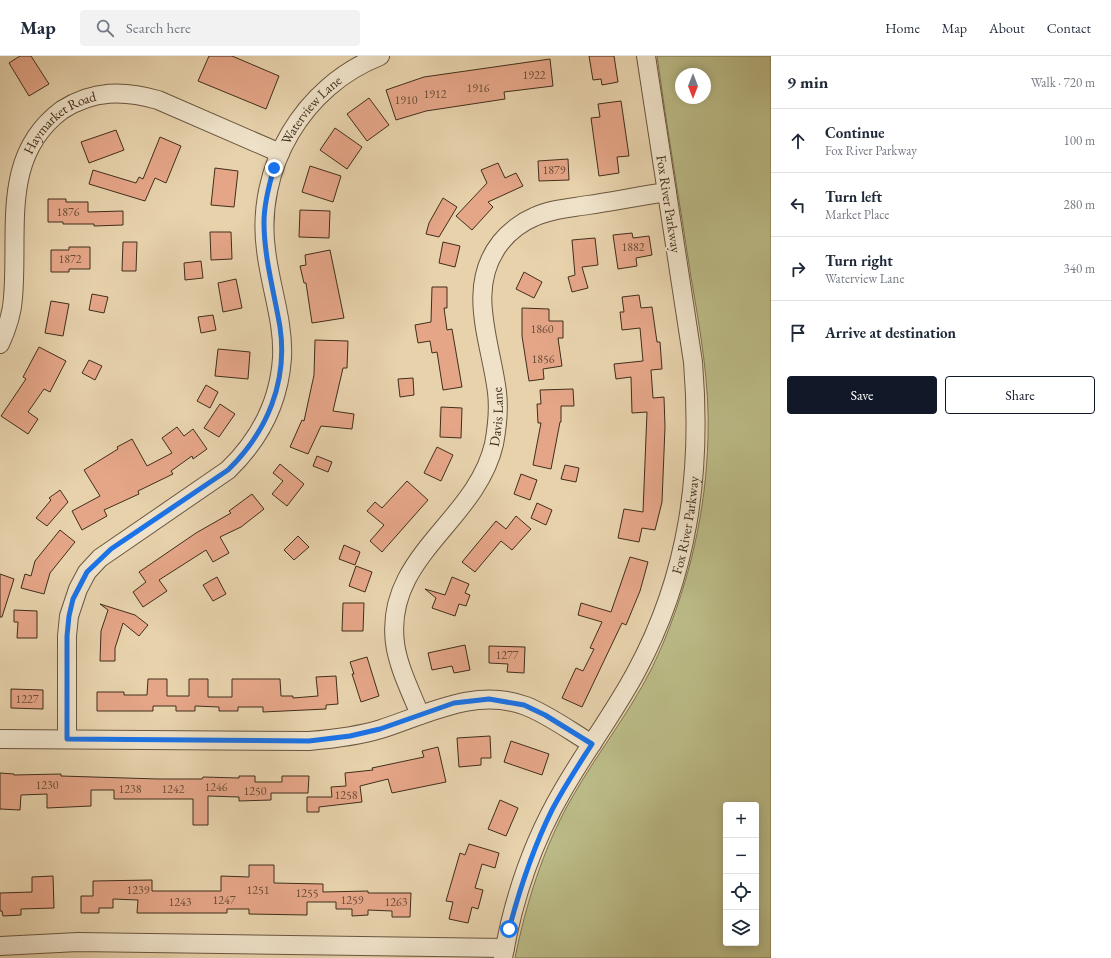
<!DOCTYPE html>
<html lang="en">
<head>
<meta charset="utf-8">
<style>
	body { margin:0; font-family:"EB Garamond",serif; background:#f2f2f3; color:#1f2937 }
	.controls { position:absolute; right:12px; bottom:12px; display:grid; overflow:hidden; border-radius:4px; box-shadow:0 2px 10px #0003 }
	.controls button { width:36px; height:36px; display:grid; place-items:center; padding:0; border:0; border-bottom:1px solid #e0e1e3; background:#fff; color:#1f2937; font:20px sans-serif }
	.compass { position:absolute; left:675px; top:12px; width:36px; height:36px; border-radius:50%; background:#fff; box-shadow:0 2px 10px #0003; rotate:180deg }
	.stop { position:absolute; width:12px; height:12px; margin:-9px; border:3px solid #1a73e8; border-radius:50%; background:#fff }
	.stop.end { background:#1a73e8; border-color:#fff; box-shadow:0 1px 4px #0008 }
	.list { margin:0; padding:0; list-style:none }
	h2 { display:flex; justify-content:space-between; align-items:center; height:52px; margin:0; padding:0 16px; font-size:17px }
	h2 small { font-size:13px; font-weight:400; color:#747a83 }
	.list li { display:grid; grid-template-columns:26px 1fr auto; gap:12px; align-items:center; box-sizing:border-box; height:64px; padding:0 16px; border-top:1px solid #e0e1e3 }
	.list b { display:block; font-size:15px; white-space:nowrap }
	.list p { margin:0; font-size:13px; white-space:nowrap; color:#747a83 }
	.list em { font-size:13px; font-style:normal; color:#747a83 }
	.actions { display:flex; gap:8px; padding:12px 16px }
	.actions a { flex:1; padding:9px 0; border:1px solid #111827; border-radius:4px; text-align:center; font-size:14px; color:#111827 }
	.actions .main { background:#111827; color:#fff }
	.icon { flex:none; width:22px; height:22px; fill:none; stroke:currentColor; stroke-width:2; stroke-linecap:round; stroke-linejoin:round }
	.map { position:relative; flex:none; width:771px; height:902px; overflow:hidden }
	header { display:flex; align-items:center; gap:24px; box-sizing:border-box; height:56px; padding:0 20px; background:#fff; border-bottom:1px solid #e0e1e3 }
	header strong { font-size:19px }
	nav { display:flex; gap:22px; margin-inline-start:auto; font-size:14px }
	.search { width:280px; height:36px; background:#f2f2f3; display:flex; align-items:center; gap:10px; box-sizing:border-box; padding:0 14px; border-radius:4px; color:#747a83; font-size:15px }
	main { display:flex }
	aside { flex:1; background:#fff }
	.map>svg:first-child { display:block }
	.green { fill:#baba86; stroke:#7e7450; fill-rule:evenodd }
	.building { fill:#e5a688; stroke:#412e1b }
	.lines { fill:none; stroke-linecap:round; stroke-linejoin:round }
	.minor-casing { stroke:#6a573f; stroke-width:20 }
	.minor { stroke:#efe2c9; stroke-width:18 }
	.route { stroke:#1a73e8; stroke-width:5 }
	.labels { text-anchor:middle; stroke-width:4; stroke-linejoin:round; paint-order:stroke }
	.number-label { font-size:12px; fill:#6a4c36 }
	.street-label { font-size:14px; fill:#412e1b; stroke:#efe2c9 }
</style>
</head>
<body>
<header>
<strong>Map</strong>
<div class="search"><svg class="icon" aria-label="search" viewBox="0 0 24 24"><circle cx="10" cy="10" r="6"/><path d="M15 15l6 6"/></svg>Search here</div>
<nav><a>Home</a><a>Map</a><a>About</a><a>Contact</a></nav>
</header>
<main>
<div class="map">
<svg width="771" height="902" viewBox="0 0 771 902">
	<rect width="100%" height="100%" fill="#e7d2ac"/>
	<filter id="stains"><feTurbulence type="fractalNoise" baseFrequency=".005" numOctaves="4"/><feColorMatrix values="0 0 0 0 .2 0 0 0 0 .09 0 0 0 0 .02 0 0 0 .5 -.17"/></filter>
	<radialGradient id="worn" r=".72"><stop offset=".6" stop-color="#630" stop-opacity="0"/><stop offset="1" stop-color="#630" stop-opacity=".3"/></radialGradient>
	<path class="green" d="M657,0H771V902H515C526,848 543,793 570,745C599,693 639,646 662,590C690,523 706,455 708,382C710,328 700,274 691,221C680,148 667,74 657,0ZM681,18H705V42H681ZM726,749H756V887H726Z"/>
	<g class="building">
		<path d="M20,0H31L49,28L29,40L9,7Z"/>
		<path d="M209,0H232L279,20L266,53L198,25Z"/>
		<path d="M589,0H614L618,26L602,29L601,23L593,24Z"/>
		<path d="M550,3L553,30L504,36L505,43L426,55L396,64L386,34L424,21Z"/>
		<path d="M369,42L389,69L367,85L347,58Z"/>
		<path d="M621,45L629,100L617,101L619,117L599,120L591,62L600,61L598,48Z"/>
		<path d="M335,72L362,91L347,113L320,94Z"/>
		<path d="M116,74L124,94L89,107L81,86Z"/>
		<path d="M160,81L181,90L166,127L155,122L145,145L89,128L93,114L136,127L139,121L143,123Z"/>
		<path d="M568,103L569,124L539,125L538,105Z"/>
		<path d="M498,107L505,122L516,117L523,130L488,146L493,151L472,174L456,160L487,127L481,114Z"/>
		<path d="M310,110L341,120L333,146L302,136Z"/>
		<path d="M215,112L238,115L234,151L211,149Z"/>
		<path d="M443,142L457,151L439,181L426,178L429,167Z"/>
		<path d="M48,143H66V146H88V156L123,155V169L94,170V168H63V166H48Z"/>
		<path d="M300,154L330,155L329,182L299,181Z"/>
		<path d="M210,176H231L232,203L211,204Z"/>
		<path d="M632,177L633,182L649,180L652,199L636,202L637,210L618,213L613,179Z"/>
		<path d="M595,182L598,209L582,211L588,232L572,236L568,221L575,219L572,184Z"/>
		<path d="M123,186H137L136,215H122Z"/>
		<path d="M443,186L460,190L455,211L439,207Z"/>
		<path d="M69,191H90V213H69V216H51V194H69Z"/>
		<path d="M330,194L344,262L312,267L306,227H304L300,210L306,209L305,199Z"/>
		<path d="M201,205L203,222L185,224L184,207Z"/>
		<path d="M524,216L542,226L534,242L516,233Z"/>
		<path d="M236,223L242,252L223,256L218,227Z"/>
		<path d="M432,231H447V252H444L447,274L452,273L462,331L443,334L437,296L432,297L430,285L418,287L415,269L431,266Z"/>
		<path d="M92,238L108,241L104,257L89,254Z"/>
		<path d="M639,239L641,252L652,251L657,286H660L662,313L651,314L653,342L664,341L665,371L662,446L655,474L642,472L639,486L618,482L624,453L643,456L647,356L632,357L631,321L616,323L614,308L643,305L640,272L622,274L620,256H624L622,241Z"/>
		<path d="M51,245L69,248L63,280L45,277Z"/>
		<path d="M522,252L549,253V265H563V282H558L562,310L543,313L544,323L529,325L522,280Z"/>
		<path d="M213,259L216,274L201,277L198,261Z"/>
		<path d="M315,284L348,285L347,312H343L333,355L354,358L352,373L321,370L308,398L290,391L302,364L304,365L314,319Z"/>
		<path d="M39,291L66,305L50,336L44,333L28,356L38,363L28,378L1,360L26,323L23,321Z"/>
		<path d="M218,293L250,296L248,323L215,320Z"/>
		<path d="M89,304L102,310L95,324L82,317Z"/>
		<path d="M413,322L414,339L400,341L398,323Z"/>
		<path d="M206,329L218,336L210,352L197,345Z"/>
		<path d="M573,333L574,350H561V366H560L551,413L533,409L541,367H538L537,348H541L540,334Z"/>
		<path d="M220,348L235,358L219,381L204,372Z"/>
		<path d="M441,351L462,352L461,382L440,381Z"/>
		<path d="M177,371L184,380L193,373L207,393L193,403L192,400L171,415L173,418L138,435L139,438L104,454L107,460L82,474L72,455L100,440L84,414L118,393L117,391L132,383L147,410L172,397L162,382Z"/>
		<path d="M437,391L453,399L441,425L424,417Z"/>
		<path d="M317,400L332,406L328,416L313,410Z"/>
		<path d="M280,408L304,428L287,450L272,438L283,425L273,417Z"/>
		<path d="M565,409L579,412L576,426L561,423Z"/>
		<path d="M521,418L537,424L530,444L514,438Z"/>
		<path d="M407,425L428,444L382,496L370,485L384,469L367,455L375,446L382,452Z"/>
		<path d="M60,434L68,446L47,470L36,462L51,444L49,442Z"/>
		<path d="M252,438L264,453L241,471L220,481L229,497L213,506L206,494L159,524L167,535L143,551L133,536L146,526L139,516L196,477L231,457L229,455Z"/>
		<path d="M537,447L552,454L546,469L531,462Z"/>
		<path d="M516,460L531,473L512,494L501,485L475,516L462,506L496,465L506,473Z"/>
		<path d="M60,474L75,486L50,517L44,538L21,532L25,518L31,520L35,505Z"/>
		<path d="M298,480L309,491L294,504L284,494Z"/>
		<path d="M344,489L360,496L355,509L339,503Z"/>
		<path d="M630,501L648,506L640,535L626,569L622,567L582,651L562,642L576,612L583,615L594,593L590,592L602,566L578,559L581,547L611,556Z"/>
		<path d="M356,510L372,516L365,536L349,530Z"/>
		<path d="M0,518L14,523L2,561H0Z"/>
		<path d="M217,521L226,538L213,545L203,529Z"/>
		<path d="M452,521L469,528L465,537L470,539L466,550L459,548L455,560L432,552L436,542L425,533L445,539Z"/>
		<path d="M343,547H364L363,575H342Z"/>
		<path d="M100,548L135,559L148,569L139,580L123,567L115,592V605H100L101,575L108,554Z"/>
		<path d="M14,554L37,555V582H17L18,566H14Z"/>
		<path d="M465,589L470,614L454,617L452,610L432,614L428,597Z"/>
		<path d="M489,590L525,591L524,617L507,616L508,608L489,607Z"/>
		<path d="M367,601L379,640L361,646L352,618H354L350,606Z"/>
		<path d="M336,620L338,648L326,649V653L263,656V651H238V655H219V651L195,650V655H176V650H153V655H97V636H124V639H147L148,623H167V640H189V623H208V641H232V623H280L281,640H293V642L318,640L316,621Z"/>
		<path d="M11,633L43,634V653L11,652Z"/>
		<path d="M490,680L491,702H481V709L459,711L457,682Z"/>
		<path d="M511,685L549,698L542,719L504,706Z"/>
		<path d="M438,691L446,726L392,737L388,723L360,730L362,746L319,751V756H307V741H332L331,731L346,730L345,717L373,714L372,712L424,701L422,695Z"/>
		<path d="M0,717L14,718V719L61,718V720L158,723H202L203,721L239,722V720H255V726H282V720H309L308,737H271V744L239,745V741L208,740V769H193V743H114V734H91V750L47,752V738L21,739L20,754L0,753Z"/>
		<path d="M500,744L518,752L506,780L488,773Z"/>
		<path d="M469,788L499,797L495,812L482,808L475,832L483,834L478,853L472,851L468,867L449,863L453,846L446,845L460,797L465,799Z"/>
		<path d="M249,809H274V827L323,828V836L368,835V837H411L410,861H392V855L368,854V859L352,860V853H336V846H307V859L249,858V853H227V857H137L138,844L113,843V852H99V857H81V840H93V825L152,824V835H221V820L249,821Z"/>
		<path d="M53,820L54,852L21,853V859L3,860L2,855H0V837L32,836V821Z"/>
	</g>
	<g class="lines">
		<g class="minor-casing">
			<g id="minor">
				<path id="s1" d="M0,288C7,273 12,258 13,242C19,173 0,100 62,54C93,34 124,34 158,44L280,97"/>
				<path id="s2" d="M420,659C411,636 398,611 395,587C384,500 476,466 494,388C497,372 499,353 497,336C491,286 465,231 501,186C509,176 522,166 534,161C551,153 570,152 588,149C614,145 640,140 667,136"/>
				<path d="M0,683L309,685C333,683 358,680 381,673C428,658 476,631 526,650C549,659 570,675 592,688"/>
				<path id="s3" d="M67,683V580L69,560L78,533L87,516L100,502L228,414C260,383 279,347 282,302C284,266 270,230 266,194C255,112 303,30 380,0"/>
				<path d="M0,890L78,886L505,892"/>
				<path id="s4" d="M503,902C513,844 533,785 563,734C586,694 614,657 636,616C689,518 702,416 693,306L646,0"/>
			</g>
		</g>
		<use href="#minor" class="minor"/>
	</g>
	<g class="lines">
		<path class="route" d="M274,112C269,129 264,147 264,166C264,201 274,236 280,271C288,326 267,376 228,414L111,493L87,516L73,543L69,560L67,580V683L309,685L350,680L380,673L454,647L489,643L524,649L545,659L592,688C578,710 564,731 552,754C533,792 520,832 509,873"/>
	</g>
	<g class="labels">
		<g class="number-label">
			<text x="534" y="23">1922</text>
			<text x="478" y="36">1916</text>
			<text x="435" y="42">1912</text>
			<text x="406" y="48">1910</text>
			<text x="554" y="118">1879</text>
			<text x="68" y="160">1876</text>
			<text x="633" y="195">1882</text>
			<text x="70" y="207">1872</text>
			<text x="542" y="277">1860</text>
			<text x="543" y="307">1856</text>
			<text x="507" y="603">1277</text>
			<text x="27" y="647">1227</text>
			<text x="47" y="733">1230</text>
			<text x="216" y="735">1246</text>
			<text x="130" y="737">1238</text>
			<text x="173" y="737">1242</text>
			<text x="255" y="739">1250</text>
			<text x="346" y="743">1258</text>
			<text x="138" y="838">1239</text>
			<text x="258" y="838">1251</text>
			<text x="307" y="841">1255</text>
			<text x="224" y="848">1247</text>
			<text x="352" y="848">1259</text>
			<text x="180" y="850">1243</text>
			<text x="396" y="850">1263</text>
		</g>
		<g class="street-label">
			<text dy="5" stroke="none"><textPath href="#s3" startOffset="735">Waterview Lane</textPath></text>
			<text dy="5" stroke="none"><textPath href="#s1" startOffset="241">Haymarket Road</textPath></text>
			<text transform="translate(669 148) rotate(81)" y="5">Fox River Parkway</text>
			<text dy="5" stroke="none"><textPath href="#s2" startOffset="332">Davis Lane</textPath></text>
			<text dy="5" stroke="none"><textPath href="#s4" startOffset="474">Fox River Parkway</textPath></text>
		</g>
	</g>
	<rect width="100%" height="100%" filter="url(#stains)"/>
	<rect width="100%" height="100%" fill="url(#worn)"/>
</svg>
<div class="controls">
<button>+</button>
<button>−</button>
<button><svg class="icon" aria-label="locate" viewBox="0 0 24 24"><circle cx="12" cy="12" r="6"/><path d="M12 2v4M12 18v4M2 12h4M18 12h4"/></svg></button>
<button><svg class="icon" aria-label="layers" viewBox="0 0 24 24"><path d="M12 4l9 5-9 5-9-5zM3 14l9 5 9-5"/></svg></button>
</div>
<svg class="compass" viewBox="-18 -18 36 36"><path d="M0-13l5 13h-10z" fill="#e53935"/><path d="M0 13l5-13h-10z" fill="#747a83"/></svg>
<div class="stop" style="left:509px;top:873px"></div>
<div class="stop end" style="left:274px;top:112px"></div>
</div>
<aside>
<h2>9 min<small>Walk · 720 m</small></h2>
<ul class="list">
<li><svg class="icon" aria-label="ahead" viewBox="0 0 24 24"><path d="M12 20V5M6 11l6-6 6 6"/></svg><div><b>Continue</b><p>Fox River Parkway</p></div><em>100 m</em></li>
<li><svg class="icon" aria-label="left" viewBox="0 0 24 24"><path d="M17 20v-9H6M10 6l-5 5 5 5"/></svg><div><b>Turn left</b><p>Market Place</p></div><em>280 m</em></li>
<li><svg class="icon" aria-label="right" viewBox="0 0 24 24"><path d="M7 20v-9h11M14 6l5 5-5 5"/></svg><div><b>Turn right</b><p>Waterview Lane</p></div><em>340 m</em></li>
<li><svg class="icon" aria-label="arrive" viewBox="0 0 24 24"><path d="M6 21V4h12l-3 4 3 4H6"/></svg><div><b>Arrive at destination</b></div></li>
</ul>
<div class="actions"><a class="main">Save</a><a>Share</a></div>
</aside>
</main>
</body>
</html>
